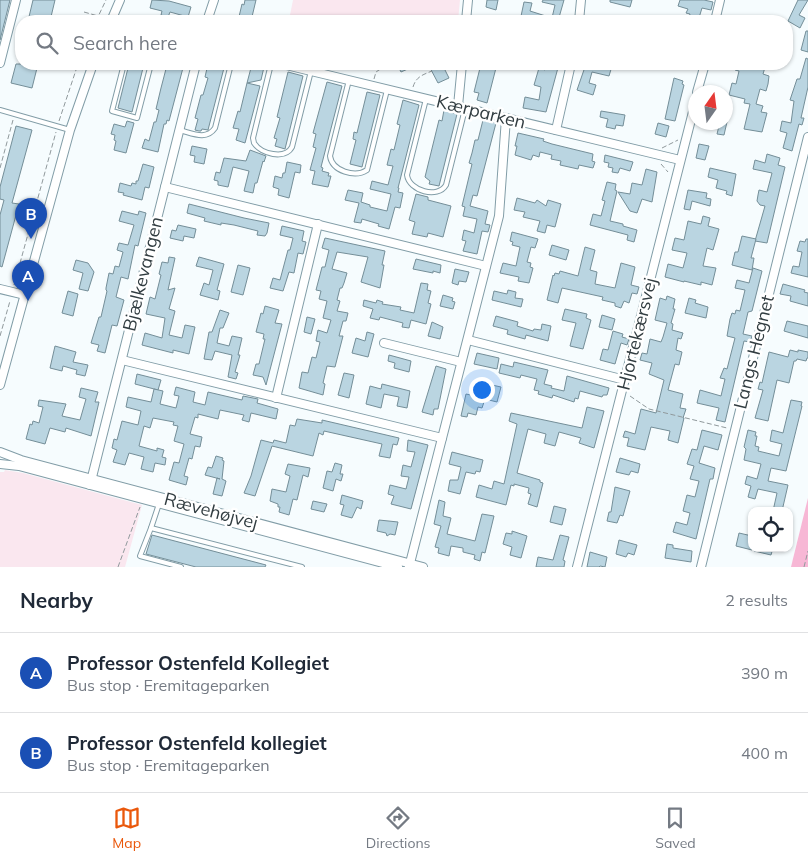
<!DOCTYPE html>
<html lang="en">
<head>
<meta charset="utf-8">
<style>
	body { margin:0; font-family:Mulish,sans-serif; background:#f6f6f7; color:#1f2937 }
	.controls { position:absolute; right:15px; bottom:15px; display:grid; overflow:hidden; border-radius:10px; box-shadow:0 1px 4px #0004 }
	.controls button { width:45px; height:45px; display:grid; place-items:center; padding:0; border:0; border-bottom:1px solid #e0e1e3; background:#fff; color:#1f2937; font:25px sans-serif }
	.compass { position:absolute; left:688px; top:85px; width:45px; height:45px; border-radius:50%; background:#fff; box-shadow:0 1px 4px #0004; rotate:14deg }
	.you { position:absolute; left:481px; top:389px; width:18px; height:18px; margin:-12px; border:4px solid #fff; border-radius:50%; background:#1a73e8; box-shadow:0 0 0 8px #1a73e833 }
	.badge { display:grid; place-items:center; width:32px; height:32px; border-radius:50%; background:#ea580c; color:#fff; font-size:16px; font-weight:700 }
	.pin { position:absolute; translate:-50% -41px; filter:drop-shadow(0 1px 2px #0008) }
	.pin::after { content:''; position:absolute; top:26px; width:18px; height:15px; background:inherit; clip-path:polygon(0 0,100% 0,50% 100%) }
	.list { margin:0; padding:0; list-style:none }
	h2 { display:flex; justify-content:space-between; align-items:center; height:65px; margin:0; padding:0 20px; font-size:21px }
	h2 small { font-size:16px; font-weight:400; color:#747a83 }
	.list li { display:grid; grid-template-columns:32px 1fr auto; gap:15px; align-items:center; box-sizing:border-box; height:80px; padding:0 20px; border-top:1px solid #e0e1e3 }
	.list b { display:block; font-size:19px; white-space:nowrap }
	.list p { margin:0; font-size:16px; white-space:nowrap; color:#747a83 }
	.list em { font-size:16px; font-style:normal; color:#747a83 }
	.icon { flex:none; width:28px; height:28px; fill:none; stroke:currentColor; stroke-width:2; stroke-linecap:round; stroke-linejoin:round }
	.map { position:relative; flex:none; width:808px; height:567px; overflow:hidden }
	.search { position:absolute; background:#fff; box-shadow:0 1px 4px #0004; left:15px; right:15px; top:15px; height:55px; display:flex; align-items:center; gap:12px; box-sizing:border-box; padding:0 18px; border-radius:20px; color:#747a83; font-size:19px }
	.sheet { height:225px; background:#fff }
	nav { display:flex; justify-content:space-around; align-items:center; box-sizing:border-box; height:70px; border-top:1px solid #e0e1e3; background:#fff; font-size:14px; color:#747a83 }
	nav a { display:grid; justify-items:center; gap:2px }
	nav .on { color:#ea580c }
	.map>svg:first-child { display:block }
	.green { fill:#fae7ef }
	.forest { fill:#f7b7d5 }
	.building { fill:#bad5e1; stroke:#748e98 }
	.lines { fill:none; stroke-linecap:round; stroke-linejoin:round }
	.service-casing { stroke:#829da7; stroke-width:6 }
	.minor-casing { stroke:#829da7; stroke-width:10 }
	.path { stroke:#90999c; stroke-width:1; stroke-dasharray:5 2.5; stroke-linecap:butt }
	.service { stroke:#fff; stroke-width:4 }
	.minor { stroke:#fff; stroke-width:8 }
	.labels { text-anchor:middle; stroke-width:5; stroke-linejoin:round; paint-order:stroke }
	.street-label { font-size:18px; fill:#313c40; stroke:#fff }
</style>
</head>
<body>
<div class="map">
<svg width="808" height="567" viewBox="0 0 808 567">
	<rect width="100%" height="100%" fill="#f6fcfe"/>
	<g class="green">
		<path d="M293,0H460L458,21H316L290,15Z"/>
		<path d="M5,470L23,473L142,505L125,567H0V472H4Z"/>
	</g>
	<path class="forest" d="M808,498V567H791Z"/>
	<g class="building">
		<path d="M0,0H10L0,40Z"/>
		<path d="M33,0H55L50,21H28Z"/>
		<path d="M152,0L169,1L191,7L188,17L170,12L168,17L161,15L162,11L150,8Z"/>
		<path d="M245,0H256L251,21H238L242,4L244,5Z"/>
		<path d="M487,0H498L496,10L486,7Z"/>
		<path d="M543,0H564L558,21H520L524,2L532,3L530,11L552,18L555,5L542,2Z"/>
		<path d="M610,0H632L630,7L610,2Z"/>
		<path d="M680,0H704L713,2L711,10L702,8L698,21H688L690,14L686,13L688,9L678,6Z"/>
		<path d="M798,0H808L799,15L805,18L800,28L788,21Z"/>
		<path d="M806,31H808V52L801,50Z"/>
		<path d="M806,58L808,59V87L801,118H804L802,125L799,124L792,151L783,148L787,133L780,131L782,121L791,123L794,101L790,100L797,79H800Z"/>
		<path d="M16,64H38L32,88L11,83Z"/>
		<path d="M129,64H144L132,112L118,108Z"/>
		<path d="M170,64H184L169,121L167,120L166,124H164L158,152L142,148L145,139L149,141L154,122H156L159,110L156,109L161,88L167,65L170,66Z"/>
		<path d="M208,64L213,65V64H225L208,130L202,129L201,131H199L195,130L198,119L195,118L201,95H203L208,78L205,77Z"/>
		<path d="M252,64L264,67L261,80L247,83Z"/>
		<path d="M397,64H419L401,72Z"/>
		<path d="M428,64H442L449,78L438,83Z"/>
		<path d="M486,64H497L487,103L477,100L479,93L474,92L480,68L485,69Z"/>
		<path d="M546,64H559L546,112L523,108L525,97L539,100L541,87L534,85L539,68L545,70Z"/>
		<path d="M586,64H607V65L612,66L609,76L592,72L589,83L596,85L593,95L577,90Z"/>
		<path d="M737,64H766L763,74L769,76L768,84L766,91L760,89L756,104L763,106L761,112L767,113L762,132L744,129L750,104L744,103L745,99L729,95L732,83L736,84L739,71L735,70Z"/>
		<path d="M288,72L303,76L285,149L275,146L277,139L274,138L280,118L277,117Z"/>
		<path d="M674,78L683,81L682,84L684,85L675,121L665,119Z"/>
		<path d="M327,82L342,86L321,167L323,168L322,171L329,173L328,176H331L328,187L312,184L315,171L310,170L316,148L313,147L316,134L313,133Z"/>
		<path d="M247,83L260,86L245,143L236,140L239,129L233,128L238,111L240,112Z"/>
		<path d="M367,92L380,95L362,167L350,164L356,140L353,139L354,132L357,133Z"/>
		<path d="M403,100L419,105L398,188H399L398,192L403,193L400,208L395,207L389,229L378,226L379,224L362,219L361,223L354,222L359,203L345,200L348,190L363,193L361,202L370,205V207L387,211L391,194L370,189L372,181L388,185L393,166L387,165L391,149L394,150L400,125L397,124Z"/>
		<path d="M444,110L457,114L439,186L429,184L430,181L425,177L439,120L442,121Z"/>
		<path d="M601,111L625,115L623,126L616,125L615,129L606,127L608,119L600,117Z"/>
		<path d="M483,120L496,123L477,196L473,195L470,206L488,211L485,224L490,225L488,232L482,231L477,254L463,251L466,241L462,240L464,230L474,233L477,219L463,216L465,207L462,206L472,164L469,163L472,153L475,140H478Z"/>
		<path d="M127,121L134,123L126,153L114,150L116,141L114,140L115,135L111,134L114,124L125,127Z"/>
		<path d="M720,122H727L724,135L717,134Z"/>
		<path d="M658,123L669,126L666,137L655,134Z"/>
		<path d="M16,126L32,130L12,203L19,204L2,267L0,266V215L4,200L0,199V187Z"/>
		<path d="M518,133L544,139L543,141L552,144L593,154L592,161L595,162L593,168L579,165L578,169L560,165L561,161L551,159L552,155L540,152L539,157L533,155L531,160L515,155L517,146H515Z"/>
		<path d="M699,144L709,146L705,160L696,158Z"/>
		<path d="M192,146L207,149L204,164L194,162L195,156L190,155Z"/>
		<path d="M250,150L266,156L264,162L263,161L257,183H255L253,193L244,191L249,171L233,167L228,187L218,185V181L214,180L216,172L220,173L224,158L246,161Z"/>
		<path d="M767,154L780,158L778,165L785,167L767,243L755,241L765,206L760,205L757,201L758,195L759,190L767,192L772,173L753,169L755,160L765,163Z"/>
		<path d="M605,155L633,162L630,171L620,168L618,173L612,172L613,168L608,167L609,163L604,162Z"/>
		<path d="M287,162L301,165L300,173L295,172L289,198L278,195L279,189L273,187L275,176L282,178L283,173H285Z"/>
		<path d="M143,164L154,167L149,188L145,187L142,200L123,195L124,193L118,192L120,183L131,186L132,183L136,184V181H138Z"/>
		<path d="M710,168L736,174L732,196L726,194L727,191L716,188L718,180L708,177Z"/>
		<path d="M646,169L657,172L652,202L642,199L637,213L630,211L618,192L630,194L632,183L642,185Z"/>
		<path d="M607,182L616,184L615,190L617,191L610,221L623,224V226L637,230L634,242L627,240L628,235L590,225L593,214L601,216L605,201L602,200Z"/>
		<path d="M688,190L707,193L706,198L711,199L710,206L692,201L690,210L684,209Z"/>
		<path d="M416,194L428,197V200L451,206L443,237L428,233L427,237L412,234L415,222L409,220Z"/>
		<path d="M517,198L535,203L537,200L546,206L548,200L561,204L555,227L547,225L545,233L537,231L540,221L523,217L525,212L514,210Z"/>
		<path d="M189,204L244,218L269,223L267,233L265,236L257,235L258,231L234,225L221,223V225L204,221L205,218L187,213Z"/>
		<path d="M122,211L138,215L139,211L146,213L138,246L135,245L128,279L121,277L116,297L124,300L117,326L112,325L105,353L97,351L99,345L91,343L99,317H101L107,291L106,290V288L109,273L113,274L115,266L119,267L123,252L117,250L119,243L128,245L134,225L119,221Z"/>
		<path d="M703,216L710,218L708,226L719,229L713,250L707,248L703,266L716,268L712,285L701,282V285L684,281V282L665,277L668,264L683,268L687,253L672,250L675,238L684,240L688,221L701,224Z"/>
		<path d="M178,225L196,229L194,238L184,236L183,241L170,238L172,230L176,231Z"/>
		<path d="M282,226L304,231L302,241L306,242L303,254L298,253L294,273L289,272L283,291L270,288L273,278L280,280L288,250H290L293,238L280,235Z"/>
		<path d="M512,232L538,239L535,248L531,247L527,262L531,263L530,267L533,268L529,283L518,281L519,277L500,273L503,263L516,266L520,247L512,245L513,242L510,241Z"/>
		<path d="M742,236L756,239L751,258H754L752,270L732,265L735,252H738Z"/>
		<path d="M325,238L385,251L382,265H384L380,288L361,282L368,257L337,252L332,269L347,273L344,283L342,288H340L337,300L340,301L337,311L348,313L346,321H343L339,336H343L335,367L327,366L323,383L325,384L323,395L299,388L302,372L308,373L312,357L316,358L320,342L316,341L318,330L327,333L331,320L323,318L327,301L319,299L321,291L316,290L322,267H325L329,250L322,248Z"/>
		<path d="M806,239H808V277L791,273L793,266L799,267L802,252L797,251L800,241L805,242Z"/>
		<path d="M552,245L569,250L566,260L549,255Z"/>
		<path d="M585,247L595,250L590,270L597,272L595,284L615,288L621,263L635,267L631,285L639,287L637,294L632,293L629,303L624,301L621,308L615,306V303L602,300L603,297L562,288L558,303L547,300L553,275L554,276L555,273L559,274L560,271L578,276Z"/>
		<path d="M169,257L175,258L168,290L175,288L169,309L175,311L169,335L182,338L185,325L195,327L189,354L173,350V353L142,345L145,333L162,338L165,318L146,314L150,297L155,299L161,275L159,274L162,262L168,263Z"/>
		<path d="M199,257L224,264L217,290L220,291L218,300L200,295L204,283L209,285L213,270L196,266Z"/>
		<path d="M416,259L441,265L440,273L433,271V273L413,269Z"/>
		<path d="M76,260L88,263L94,272L88,291L79,289L83,273L73,270Z"/>
		<path d="M238,265L250,268L243,295L231,292Z"/>
		<path d="M753,268L762,271L752,311L748,312L743,334L752,336L750,342L744,341L725,422L716,420L719,408L697,403L700,390L721,396L725,379L720,378L724,368L727,369L735,338L727,336L730,319L732,313L735,314L736,310L740,311L745,290L735,288L737,280L749,283Z"/>
		<path d="M455,269L469,272L466,282L459,281L458,285L452,283Z"/>
		<path d="M421,283L428,284L427,290L431,291L428,303L431,304L426,324L411,320L409,328L402,327L403,323L380,317L379,320L370,318L373,309L363,306L364,300L376,303L377,300L383,302L382,304L401,307L400,310L414,313Z"/>
		<path d="M783,284L805,290L804,292L808,293V306L790,301L791,296L780,294Z"/>
		<path d="M508,290L516,292L515,298L523,299L521,307L492,300L494,291L507,294Z"/>
		<path d="M68,291L78,294L73,316L62,313Z"/>
		<path d="M443,295L453,298L452,301L455,302L453,309L440,306Z"/>
		<path d="M667,296L675,299L673,309H675L671,323L673,324L672,330L683,333L681,339L678,338L676,350L682,352L679,365L675,364L668,390L683,394L680,408L686,409L683,418H684L678,443L668,440L670,431L651,427L645,450L627,446L629,438L623,437L625,431L635,434L641,409L656,413L664,380L649,374L652,363L640,360L642,353L647,354L650,339L661,342L663,337L667,323L655,320L660,298L666,300Z"/>
		<path d="M689,298L696,300L695,303L708,307L706,318L685,313Z"/>
		<path d="M265,306L279,310L275,323L282,324L266,385L263,377L253,375L256,364H259L265,339H263L264,334L256,332L261,313L263,314Z"/>
		<path d="M565,309L587,314L586,318L591,320L583,349L570,346L576,323L562,320Z"/>
		<path d="M220,310L229,313L223,328H220L217,343L229,346L232,336L242,338L238,355H240L235,372L238,373L236,379L228,377L232,355L215,351L212,360L204,359L209,332H212Z"/>
		<path d="M602,315L615,319L612,330L599,327Z"/>
		<path d="M496,316L518,322L517,326L533,331L534,329L541,330L542,324L551,326L548,341L526,335L525,339L507,334L508,330L493,326Z"/>
		<path d="M307,317L315,319L311,334L304,332Z"/>
		<path d="M787,321L808,326V338L784,331Z"/>
		<path d="M432,322L443,327L440,339L428,336Z"/>
		<path d="M613,331L623,334L622,337L629,339L627,345L621,343L615,364L600,360L603,349L608,350Z"/>
		<path d="M367,332L374,334L368,357L352,353L356,338L365,341Z"/>
		<path d="M55,346L76,352L73,362L88,365L85,376L76,374L77,370L63,366L62,371L50,368Z"/>
		<path d="M790,350L798,352V350L808,352V358H807L806,361L797,359L796,361H794L789,383L777,380L768,421L755,418L763,390L758,389L760,382L762,383L769,352L788,357Z"/>
		<path d="M477,353L499,358L497,369L474,364Z"/>
		<path d="M389,355L411,361L409,372L394,368L395,363L388,361Z"/>
		<path d="M514,362L548,370L544,384L552,386L551,388L564,391L567,376L609,388L607,395H603L602,397L580,391L578,399L575,398L574,402L553,395L552,398L538,394L539,391L534,390L537,379L521,375L520,378L499,373L501,364L513,367Z"/>
		<path d="M436,366L446,369L438,409H434L433,415L422,412Z"/>
		<path d="M344,373L354,375L349,398L338,395Z"/>
		<path d="M137,374L161,380L158,390L135,384Z"/>
		<path d="M483,383L501,387L497,402L485,399L482,408L478,407L476,415L468,413L467,417L461,416L466,394L480,397Z"/>
		<path d="M382,384L410,391L407,408L397,406L399,397L384,394L381,408L366,404L370,386L381,389Z"/>
		<path d="M176,387L195,392L193,402L205,405L208,392L242,400L243,396L258,399L257,403L278,409L276,419L251,413L249,422L242,420L244,415L220,410L218,419L198,414V418L195,417L190,434L202,437L200,447L195,446L192,459L189,458L184,476L188,477L186,485L169,480L174,462L179,463L184,444L174,441L178,426L173,425L174,422L153,418L150,428L144,426L139,446L157,451V448L164,450L162,457L166,458L165,465L155,463L153,472L141,469L144,457L129,453L125,465L113,462L117,450L112,448L114,439L117,440L122,421L138,425L141,411L126,407L128,397L151,402L154,389L163,391L160,404L176,408L179,396L174,395Z"/>
		<path d="M81,388L98,392L95,402H99L91,436L66,428L65,432L50,428L45,444L26,439L30,424L32,425L33,421L39,423L43,407L38,406L39,400L66,404L62,416L80,420L86,399L79,397Z"/>
		<path d="M791,400L802,402L801,406H802L786,471L771,468L768,481L788,485L782,511H773L777,493L758,489L755,499L748,497L751,486L745,484L747,476L757,479L761,464L744,460L746,449L744,447L748,430L756,432L755,436H757L755,446L759,447L758,451L779,456L782,444L770,441L772,430L783,433Z"/>
		<path d="M587,407L604,411L594,448L579,443L581,438L559,432L555,446L544,443L546,434L528,429L517,473L540,480V482L543,483L537,507L528,504L531,494L528,493L529,488L514,484V486L511,485L506,505L476,497L479,485L492,489L494,481L504,484L517,424L509,421L511,413L582,428Z"/>
		<path d="M297,419L322,423V420L399,438L397,445L393,444L390,458L379,456L382,444L324,431L323,435L319,433L313,456L272,446L255,496L244,493L251,476L261,440L273,443L274,440L286,443L290,425L295,426Z"/>
		<path d="M702,430L722,435L718,450L704,446L699,463L715,468L713,479H710L696,539L673,532L676,522L687,525L690,513L683,511L687,495L695,497L699,481L690,479L694,466L687,464L692,449L697,450Z"/>
		<path d="M408,440L428,445L411,509L391,504L394,496L388,494L390,485L406,489L409,477L401,476L403,465L411,467L415,452L407,451Z"/>
		<path d="M452,452L483,460L480,472L476,471L475,474L466,472L460,494L448,491L450,480H458L461,467L449,464Z"/>
		<path d="M216,456L223,458L222,460L224,461L222,479L226,481L222,496L213,494L217,478L220,479L205,475L208,467L212,468Z"/>
		<path d="M620,458L640,464L638,473L631,471L629,475L616,472Z"/>
		<path d="M335,463L342,465L340,474H343L341,481L336,479L333,491L323,488L327,471L332,472Z"/>
		<path d="M288,464L310,468L308,477L303,475L297,500L293,499L289,515L279,512L280,507H278V504L270,501L272,489L286,492L290,476L285,474Z"/>
		<path d="M615,487L630,491L623,516L620,515L617,523L607,521L609,512H611Z"/>
		<path d="M342,495L363,501L361,509L357,507L352,518L341,515L344,505L340,504Z"/>
		<path d="M439,500L445,502L443,516L451,518L447,534L475,541L482,514L494,516L485,553L482,552L480,561L474,559L475,555L463,552V548L451,546L449,556L438,553L439,548L435,547L441,526L434,524Z"/>
		<path d="M313,501L327,504L324,512L311,509Z"/>
		<path d="M554,506L566,509L562,525L550,522Z"/>
		<path d="M379,520L398,522L395,535L390,534L387,536L386,533L377,531Z"/>
		<path d="M512,531L527,536L521,558L510,555L512,547L503,544L506,533L512,534Z"/>
		<path d="M739,533L752,536V550L736,546Z"/>
		<path d="M152,535L266,565L265,567H196L146,554Z"/>
		<path d="M560,535L569,537L563,560L565,561L564,567H536L538,557L553,560Z"/>
		<path d="M619,540L637,545L634,555L628,553L626,557L616,554Z"/>
		<path d="M667,544L673,545V548L692,551L691,562L665,558Z"/>
		<path d="M754,548H773L771,555L754,551Z"/>
		<path d="M590,552L607,557L605,567L600,566L599,567H587Z"/>
	</g>
	<g class="lines">
		<g class="service-casing">
			<g id="service">
				<path d="M124,64L112,111L137,118L151,64"/>
				<path d="M271,64L253,138L254,143C261,154 285,160 292,147L311,71"/>
				<path d="M349,80L330,156C332,171 355,178 367,170L387,90"/>
				<path d="M426,99L407,175C409,191 438,199 446,185L465,109"/>
				<path d="M0,110L70,130"/>
				<path d="M179,130C192,133 206,141 215,128L231,64"/>
				<path d="M151,528L159,504"/>
				<path d="M181,567L140,556L151,528L302,567"/>
			</g>
		</g>
		<g class="minor-casing">
			<g id="minor">
				<path d="M111,21L120,0"/>
				<path d="M207,21L214,0"/>
				<path d="M466,21L468,0"/>
				<path d="M579,21L581,0"/>
				<path d="M715,21L720,0"/>
				<path d="M0,63L16,0"/>
				<path d="M282,64L680,160"/>
				<path d="M697,92L705,64"/>
				<path d="M458,106L462,64"/>
				<path d="M556,130L571,64"/>
				<path d="M165,187L486,266"/>
				<path d="M0,289L25,295"/>
				<path d="M468,340L625,380"/>
				<path d="M384,343L461,362"/>
				<path d="M122,360L442,438"/>
				<path d="M0,385L70,130L93,64"/>
				<path d="M276,398L318,224"/>
				<path d="M0,452L21,460L423,567"/>
				<path d="M0,464L19,466L90,485L398,567"/>
				<path d="M90,485L196,64"/>
				<path d="M409,567L499,216L506,118"/>
				<path d="M577,567L696,100"/>
				<path d="M701,567L808,137"/>
			</g>
		</g>
		<g class="path">
			<path d="M84,12L105,18"/>
			<path d="M96,21L106,0"/>
			<path d="M374,79L376,72L388,64"/>
			<path d="M413,87C416,77 422,75 432,71"/>
			<path d="M59,121L78,64"/>
			<path d="M662,148L678,140"/>
			<path d="M661,164L668,172"/>
			<path d="M0,168L13,120"/>
			<path d="M14,285L56,132"/>
			<path d="M0,336L10,301"/>
			<path d="M630,396L649,409L727,428"/>
			<path d="M118,567L140,507"/>
			<path d="M804,567L808,551"/>
		</g>
		<use href="#service" class="service"/>
		<use href="#minor" class="minor"/>
	</g>
	<g class="labels">
		<g class="street-label">
			<text transform="translate(481 112) rotate(14)" y="6">Kærparken</text>
			<text transform="translate(143 274) rotate(-76)" y="6">Bjælkevangen</text>
			<text transform="translate(637 334) rotate(-76)" y="6">Hjortekærsvej</text>
			<text transform="translate(754 352) rotate(-76)" y="6">Langs Hegnet</text>
			<text transform="translate(211 511) rotate(15)" y="6">Rævehøjvej</text>
		</g>
	</g>
</svg>
<div class="controls">
<button><svg class="icon" aria-label="locate" viewBox="0 0 24 24"><circle cx="12" cy="12" r="6"/><path d="M12 2v4M12 18v4M2 12h4M18 12h4"/></svg></button>
</div>
<svg class="compass" viewBox="-18 -18 36 36"><path d="M0-13l5 13h-10z" fill="#e53935"/><path d="M0 13l5-13h-10z" fill="#747a83"/></svg>
<div class="you"></div>
<div class="pin badge" style="left:28px;top:301px;background:#1a4fb4">A</div>
<div class="pin badge" style="left:31px;top:239px;background:#1a4fb4">B</div>
<div class="search"><svg class="icon" aria-label="search" viewBox="0 0 24 24"><circle cx="10" cy="10" r="6"/><path d="M15 15l6 6"/></svg>Search here</div>
</div>
<section class="sheet">
<h2>Nearby<small>2 results</small></h2>
<ul class="list">
<li><span class="badge" style="background:#1a4fb4">A</span><div><b>Professor Ostenfeld Kollegiet</b><p>Bus stop · Eremitageparken</p></div><em>390 m</em></li>
<li><span class="badge" style="background:#1a4fb4">B</span><div><b>Professor Ostenfeld kollegiet</b><p>Bus stop · Eremitageparken</p></div><em>400 m</em></li>
</ul>
</section>
<nav>
<a class="on"><svg class="icon" aria-label="map" viewBox="0 0 24 24"><path d="M3 6l6-2 6 2 6-2v14l-6 2-6-2-6 2zM9 4v14M15 6v14"/></svg>Map</a>
<a><svg class="icon" aria-label="directions" viewBox="0 0 24 24"><path d="M12 3l9 9-9 9-9-9zM9 14v-3h6M13 9l2 2-2 2"/></svg>Directions</a>
<a><svg class="icon" aria-label="saved" viewBox="0 0 24 24"><path d="M7 4h10v16l-5-4-5 4z"/></svg>Saved</a>
</nav>
</body>
</html>
